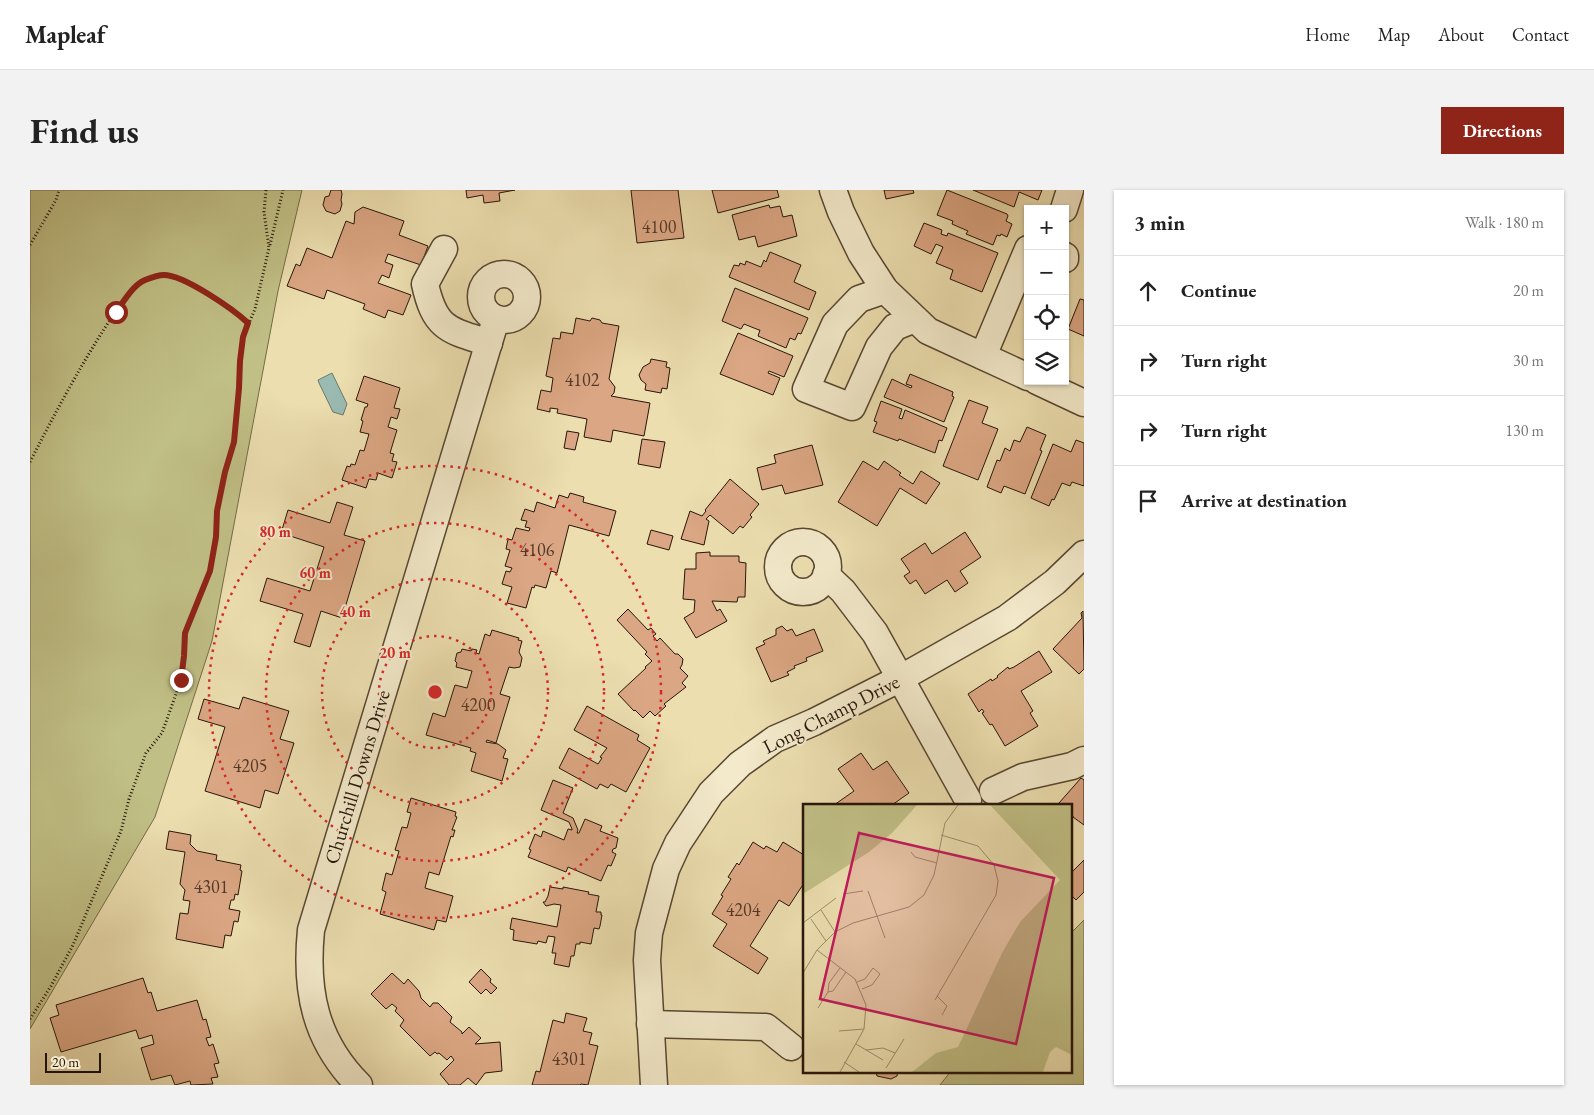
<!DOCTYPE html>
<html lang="en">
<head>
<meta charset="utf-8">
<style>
	body { margin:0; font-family:"EB Garamond",serif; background:#f2f2f2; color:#222 }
	.controls { position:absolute; right:15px; top:15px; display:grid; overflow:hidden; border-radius:0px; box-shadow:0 1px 4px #0004 }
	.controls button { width:45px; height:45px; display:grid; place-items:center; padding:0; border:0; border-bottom:1px solid #e0e0e0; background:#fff; color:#222; font:25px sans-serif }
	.scale { position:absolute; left:15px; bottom:12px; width:56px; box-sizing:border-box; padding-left:5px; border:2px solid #271509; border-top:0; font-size:14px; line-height:18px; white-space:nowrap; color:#271509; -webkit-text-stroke:4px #f3eacb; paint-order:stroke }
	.stop { position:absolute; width:15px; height:15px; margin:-11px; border:4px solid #8f2418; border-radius:50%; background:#fff }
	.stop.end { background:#8f2418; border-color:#fff; box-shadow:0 1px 5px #0008 }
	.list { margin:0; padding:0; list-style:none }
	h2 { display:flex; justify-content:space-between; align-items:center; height:65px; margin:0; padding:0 20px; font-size:21px }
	h2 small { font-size:16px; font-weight:400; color:#767676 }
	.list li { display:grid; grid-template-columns:32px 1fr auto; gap:15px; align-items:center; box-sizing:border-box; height:70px; padding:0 20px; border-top:1px solid #e0e0e0 }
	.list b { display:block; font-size:19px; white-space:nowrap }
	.list em { font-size:16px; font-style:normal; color:#767676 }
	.icon { flex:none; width:28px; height:28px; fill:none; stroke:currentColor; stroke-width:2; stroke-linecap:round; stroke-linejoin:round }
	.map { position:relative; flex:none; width:1054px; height:895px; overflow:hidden; border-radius:0px }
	header { display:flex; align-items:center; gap:30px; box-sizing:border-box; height:70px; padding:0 25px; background:#fff; border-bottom:1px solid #e0e0e0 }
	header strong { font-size:24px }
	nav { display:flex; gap:28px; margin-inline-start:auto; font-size:18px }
	.intro { display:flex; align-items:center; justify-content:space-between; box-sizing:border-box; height:120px; padding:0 30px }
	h1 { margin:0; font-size:35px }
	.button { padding:12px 22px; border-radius:0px; background:#8f2418; color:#fff; font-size:18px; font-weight:700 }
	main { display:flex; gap:30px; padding:0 30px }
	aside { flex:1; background:#fff; border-radius:0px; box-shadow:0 1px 4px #0004 }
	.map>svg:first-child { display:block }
	.green { fill:#c0bf85; stroke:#746a47 }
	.water { fill:#9abbb2; stroke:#6c796e }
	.building { fill:#dba683; stroke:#271509 }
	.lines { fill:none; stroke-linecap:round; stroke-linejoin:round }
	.minor-casing { stroke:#584732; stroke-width:29 }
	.path { stroke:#271509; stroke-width:3; stroke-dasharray:1 2.5; stroke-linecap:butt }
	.minor { stroke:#f3eacb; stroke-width:26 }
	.route { stroke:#8f2418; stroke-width:6 }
	.ring { fill:none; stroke:#d62828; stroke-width:2.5; stroke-dasharray:2.5 5 }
	.labels { text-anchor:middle; stroke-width:4; stroke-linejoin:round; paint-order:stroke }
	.number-label { font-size:18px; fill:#543928 }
	.street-label { font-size:20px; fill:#271509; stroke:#f3eacb }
	.inset-road { fill:none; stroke:#9d8e6d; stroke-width:1 }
	.view { fill:#c2185b; fill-opacity:0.15; stroke:#c2185b; stroke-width:2.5 }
	.inset-edge { fill:none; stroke:#271509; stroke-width:2.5 }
	.centre { fill:#d62828; stroke:#f3eacb; stroke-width:2.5 }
	.ring-label { font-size:15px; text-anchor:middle; font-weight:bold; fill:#d62828; stroke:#f3eacb; stroke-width:4; stroke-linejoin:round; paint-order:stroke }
</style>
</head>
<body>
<header>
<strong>Mapleaf</strong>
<nav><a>Home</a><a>Map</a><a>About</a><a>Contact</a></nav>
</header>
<div class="intro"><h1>Find us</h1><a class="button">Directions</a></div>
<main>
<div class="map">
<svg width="1054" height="895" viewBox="0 0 1054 895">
	<rect width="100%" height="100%" fill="#ecdeaf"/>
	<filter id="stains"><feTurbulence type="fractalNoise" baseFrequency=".004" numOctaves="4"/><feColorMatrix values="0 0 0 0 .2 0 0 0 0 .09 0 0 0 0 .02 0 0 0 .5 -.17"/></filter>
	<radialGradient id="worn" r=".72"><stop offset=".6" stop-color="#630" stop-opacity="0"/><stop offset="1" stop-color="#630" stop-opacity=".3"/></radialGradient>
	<g class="green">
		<path d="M0,0H272L248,101L182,451L125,627L0,839Z"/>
		<path d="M1054,730V895H910L921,881H1040V744Z"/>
	</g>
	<path class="water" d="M302,183L317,214L313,225L303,222L289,193L288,190Z"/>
	<g class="building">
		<path d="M301,0H311L312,4L311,10L312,14L310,21L305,24L296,21L293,15L295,7L299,6Z"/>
		<path d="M436,0H485L469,3L470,11L454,13L453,5L437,8Z"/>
		<path d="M601,0H648L654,48L607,53Z"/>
		<path d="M682,0H747L749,7L688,23Z"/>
		<path d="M854,0H883L884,3L856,9Z"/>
		<path d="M917,0L977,24L978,26L976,31L982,34L977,47L971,44L970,46L967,45L963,55L936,44L938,41L922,34L923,31L907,25Z"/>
		<path d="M943,0H1012L1008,10L989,2L984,17Z"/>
		<path d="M739,15L740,18L750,16L753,27L762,25L767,46L728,57L725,46L709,50L702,25Z"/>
		<path d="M333,17L374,31L369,45L398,56L391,75L358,64L355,72L363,75L359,88L352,85L348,93L381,105L373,125L358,120L355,128L333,119L335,114L297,100L294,109L257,96L266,74L270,76L277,58L302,68L316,31L324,34L325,22Z"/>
		<path d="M894,33L912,40L911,44L917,46L918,43L968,63L952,102L920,89L923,80L906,73L913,57L906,54L901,64L884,56Z"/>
		<path d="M740,62L771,75L764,92L786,102L779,120L699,87L704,75L709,76L710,73L715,75L716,71L731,77L734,70L736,72Z"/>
		<path d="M705,98L778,128L771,144L768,143L765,150L760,148L756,158L728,146L730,140H729L714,134L711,139L692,131Z"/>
		<path d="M1050,109L1054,110V146L1038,139Z"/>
		<path d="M546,128L560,131L562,128L570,130L572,133L589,136L579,189L585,197L584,203L581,206L620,213L614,246L583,240L581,252L554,247L557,229L527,223L528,219L520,218V222L507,219L511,200L521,202L523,188L516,186L523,148L530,149L531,142L543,144Z"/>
		<path d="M708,143L763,166L754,187L739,181L738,183L750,188L743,205L690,184Z"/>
		<path d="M621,169L637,172L636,177L640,178L637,199L632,198L631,203L615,200L616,194L611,190L609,185L613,177L620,173Z"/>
		<path d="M880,184L923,202L922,206L924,207L914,232L854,207L862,189L881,198L882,196L876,194Z"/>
		<path d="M334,186L370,198L364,218L370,219L367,229L361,227L358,237L367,240L360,263L364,264L362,271L367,272L362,288L348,283L346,290L339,289L336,298L312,290L317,276L320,277L321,274L325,275L330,260L334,261L339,244L330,242L333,231L331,230L335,217H337L338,214L326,210Z"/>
		<path d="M939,210L958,217L952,233L968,239L948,290L913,276Z"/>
		<path d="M851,211L872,219L869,228L872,229L875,220L917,238L912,251L909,250L905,263L869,249L868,251L843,242L847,232L844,231Z"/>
		<path d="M997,237L1016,245L1010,260L1012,261L995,304L974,296L971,303L957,297L967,270L970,271L975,258L980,261L984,250L990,252Z"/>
		<path d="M537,241L549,243L545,260L534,258Z"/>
		<path d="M612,249L635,252L630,278L608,274Z"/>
		<path d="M1046,250L1054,253V296L1042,292L1040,296L1032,293L1024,310L1022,309L1019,316L1001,308L1023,254L1041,262Z"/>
		<path d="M782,255L793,295L755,304L752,295L732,300L727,278L746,273L744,265Z"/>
		<path d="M833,271L848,280L854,271L871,283L869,285L883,294L891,281L910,293L896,314L870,298L847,336L808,312Z"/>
		<path d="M700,289L729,314L720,325L722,327L713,338L710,336L703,344L680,325L676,329L679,331L674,355L651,349L660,321L672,326L676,321L675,320Z"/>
		<path d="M540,303L554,307L553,312L586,321L579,346L539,335L527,383L521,381L516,398L505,395L504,398L502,397L496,418L477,413L482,397L472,394L476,381L480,382L482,378L475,376L480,360L476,359L478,349L482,350L486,338L499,341L500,338L495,337L497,331L491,330L495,319L504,322L507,312L525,318L529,305L538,308Z"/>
		<path d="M307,312L323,317L314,345L335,351L312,428L291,421L280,457L264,452L273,424L230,411L237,388L280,401L294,357L251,343L258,320L300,333Z"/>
		<path d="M621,340L643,346L639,360L617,354Z"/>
		<path d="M935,342L951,367L930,381L938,393L925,402L917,390L895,404L886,390L880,394L874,386L880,382L871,369L895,353L902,364Z"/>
		<path d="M680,362V366H709V372L716,373L715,407H708L707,412L682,411L687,421L690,419L697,431L666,448L654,428L664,422L665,410L653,409L655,379H666V363Z"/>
		<path d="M598,419L618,440L621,438L626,444L623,446L627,451L630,448L645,464H648L653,469L652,475L650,478L658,486L652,493L656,497L634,514L636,516L625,526L620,521L613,528L605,520L604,521L588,504L616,478L615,477L622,471L615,464L617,462L587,430Z"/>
		<path d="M1053,421L1054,479L1049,484L1023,459L1052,428L1051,423Z"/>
		<path d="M752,436L757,441L762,439L766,446L784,439L793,461L776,468L777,471L764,476L765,478L757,482L759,485L741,492L726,458L735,454L733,451L746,445V439Z"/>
		<path d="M462,440L489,448L488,450L492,451L489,462L492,468L490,477L484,478L479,477L470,504L480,507L466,553L457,550L456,552L468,554L476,560L473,568L478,569L472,591L441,581L446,563L440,561L441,558L396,545L403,523L415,527L425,495L437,498L442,481L426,477L427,473L425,471L427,463L431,462L432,459L441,461L442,459L447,460L446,463L449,464L455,444L460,446Z"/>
		<path d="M1009,461L1022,482L991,501L1003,521L1000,523L1008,536L975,556L962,534L960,535L952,523L954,522L952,519L949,522L938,504L961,489L962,491L968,487L967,486L978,477L979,479L984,477Z"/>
		<path d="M213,507L259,521L250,549L264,553L248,604L235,600L230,618L175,601L195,537L168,529L174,509L209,519Z"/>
		<path d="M557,516L609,545L607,550L620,558L596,602L581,594L578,598L570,594L567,599L529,578L539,558L568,574L572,568L570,567L577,558L544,540Z"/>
		<path d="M831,563L843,580L857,571L879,603L862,615H804L824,601L808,579Z"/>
		<path d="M1051,588L1054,590V635L1043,627V626L1040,623V615H1031L1029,613Z"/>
		<path d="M523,590L543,598L533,623L543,628L548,640L547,643H549L555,629L572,636L570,641L588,648L586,658L583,659L582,662L586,664L581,676L578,675L571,691L538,677L536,682L498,667L501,660L499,659L505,644L511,647L513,641L534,650L538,639L542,640V639L539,632L511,620Z"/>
		<path d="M381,608L426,622L425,626L427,627L422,640H425L423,647L421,646L409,685L399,682L395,698L423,706L416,732L407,730L404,740L350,724L356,702L352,700L356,683L362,685L369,661L365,660L372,637L377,638L381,623L377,622Z"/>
		<path d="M139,641L161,645L160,654L167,661L187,665L186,670L211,675L210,680L212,681L208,705L205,704L204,710H201L199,719L210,721L208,732L204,731L201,746L195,745L193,758L146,749L150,723L158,724L160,711L153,710L155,700L150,694L155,662L136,659Z"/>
		<path d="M723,652L734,659L736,656L747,662L753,652L774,665V693L759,716L749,710L720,756L738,768L728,784L683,756L697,734L682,724L693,706L691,705L701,689L698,687L707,673L709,675Z"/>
		<path d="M1054,670V702L1046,710L1040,704V684Z"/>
		<path d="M520,697L533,699V697L559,702L558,704L569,706L566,722H571V725H572L570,736L569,739L564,738L561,754L550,752V754H546L544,766H541L539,777L524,774L526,763H522L525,747L518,746L516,753L508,751L507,754L483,750L484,740L480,739L482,728L527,737L531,715L524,714L516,716L513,712H515L518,706Z"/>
		<path d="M451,779L461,789L460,792L467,798L461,804L456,799L451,804L439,792Z"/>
		<path d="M362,783L374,794L378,789L389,801L391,808L400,817L403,813H408L422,827L420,832L432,842V844L439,837L451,848L445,854L470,852L472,881L455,883L446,895L438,888L430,895H419L410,884L424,870L421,866L417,870L409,863L407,864L405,862L400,866L370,836L374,830L365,821L367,818L362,814L356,819L341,804Z"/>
		<path d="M113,788L118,803L121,802L127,821L167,810L173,830L176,829L181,847L176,848L179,856L183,854L189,873L184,874L188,887L181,888L183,894L161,895L160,891L145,895L141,885L121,890L111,858L124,854L122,845L109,849L106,840L31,862L20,828L29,825L26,815Z"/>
		<path d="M536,823L557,828L553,841L562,843L559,854L568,856L558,895L551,894L550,895H502L506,881L510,882L523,830L534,833Z"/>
		<path d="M840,881H868L867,886L861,889L847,886L846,882Z"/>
	</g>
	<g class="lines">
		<g class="minor-casing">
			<g id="minor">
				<path d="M803,0L811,22L831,63L855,100L898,141L998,187"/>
				<path d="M1034,19L1040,0"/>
				<path d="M414,59L395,94C405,139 418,140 459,153"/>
				<path d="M1035,66V69"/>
				<circle cx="474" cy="107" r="23"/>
				<path d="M855,100L829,109L805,134L776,199L822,217L849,157L865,137L885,129"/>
				<path d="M953,166L998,59"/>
				<path d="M1007,191L1054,213"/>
				<circle cx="773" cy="377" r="25"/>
				<path d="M796,385L813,401L845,443L938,610"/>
				<path d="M963,601L993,587L1042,576L1054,570"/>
				<path d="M620,834L736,837L761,857"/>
				<path d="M329,895C285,851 275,801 281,740L466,129"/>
				<path d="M624,895L617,770L619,743L636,679L648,653L681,603L710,574L745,549L784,532L871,488L977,428L1025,392L1054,364"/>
			</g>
		</g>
		<g class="path">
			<path d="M0,55L26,10L29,0"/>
			<path d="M240,55L253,0"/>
			<path d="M0,272C24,225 49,178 78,133C88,119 98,102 111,92C117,88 126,86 133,86C153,85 203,119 218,133"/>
			<path d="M0,829L21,796L43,755L91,641L99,609L116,563L132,543L151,490L154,466L155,443L181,381L186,347L187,321L195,282L204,252L209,197L210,171L213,147L225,119L239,58L234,22L236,0"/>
		</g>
		<use href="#minor" class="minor"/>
	</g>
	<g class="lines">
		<path class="route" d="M86,122C94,111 103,95 115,90C120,88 128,85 134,85C154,85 203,119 218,133L213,147L210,171L209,198L204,252L195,282L187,321L186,347L180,381L155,443L154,466L151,490"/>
	</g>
	<g class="ring">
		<circle cx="405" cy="502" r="56"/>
		<circle cx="405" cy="502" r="113"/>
		<circle cx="405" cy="502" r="169"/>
		<circle cx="405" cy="502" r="226"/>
	</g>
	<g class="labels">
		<g class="number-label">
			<text x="629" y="43">4100</text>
			<text x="552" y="196">4102</text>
			<text x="507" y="366">4106</text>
			<text x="448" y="521">4200</text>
			<text x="220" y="582">4205</text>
			<text x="181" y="703">4301</text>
			<text x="713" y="726">4204</text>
			<text x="539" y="875">4301</text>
		</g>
		<g class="street-label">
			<text transform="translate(801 524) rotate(-27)" y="7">Long Champ Drive</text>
			<text transform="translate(327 587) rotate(-73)" y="7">Churchill Downs Drive</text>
		</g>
	</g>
	<g transform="translate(773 614)">
		<rect width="269" height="269" fill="#ecdeaf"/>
		<path d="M0,1H114L89,29L66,48L0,90ZM187,1H269V251L253,243L247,248L240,268H109L133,249L155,243L199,149L217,118L257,76Z" fill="#c0bf85"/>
		<path class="inset-road" d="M108,48L112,53L134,59M65,87L82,134M40,90L60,87M18,106L32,128M8,115L23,137M0,119L33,94M14,146L52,175L63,201L61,225L37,268M0,169L14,146L32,128L50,119L106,103L121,91L131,71L142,19L155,1M54,178L62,175L70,164L77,170L69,181L59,185M25,188L30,187L43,168M134,192L144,202L139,211M132,196L193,91L195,77L191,61L175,42L138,31M15,204L25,188L26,179L37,164M36,227L61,225M53,240L80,256M63,246L80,244L92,249M41,258L56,268M83,264L101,235"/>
		<path class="view" d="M56,29L251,74L213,240L17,195Z"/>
		<rect width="269" height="269" class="inset-edge"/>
	</g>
	<circle cx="405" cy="502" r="8" class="centre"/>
	<g class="ring-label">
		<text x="245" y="347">80 m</text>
		<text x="285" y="388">60 m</text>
		<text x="325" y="427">40 m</text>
		<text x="365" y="468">20 m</text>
	</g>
	<rect width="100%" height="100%" filter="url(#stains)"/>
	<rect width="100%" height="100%" fill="url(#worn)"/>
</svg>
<div class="controls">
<button>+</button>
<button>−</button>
<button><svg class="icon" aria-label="locate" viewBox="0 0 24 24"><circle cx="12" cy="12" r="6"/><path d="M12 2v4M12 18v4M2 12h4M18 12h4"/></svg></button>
<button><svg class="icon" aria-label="layers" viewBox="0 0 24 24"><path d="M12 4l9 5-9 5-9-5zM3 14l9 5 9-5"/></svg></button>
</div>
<div class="scale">20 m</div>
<div class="stop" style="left:86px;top:122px"></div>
<div class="stop end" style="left:151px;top:490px"></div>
</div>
<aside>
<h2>3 min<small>Walk · 180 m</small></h2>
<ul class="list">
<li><svg class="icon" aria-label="ahead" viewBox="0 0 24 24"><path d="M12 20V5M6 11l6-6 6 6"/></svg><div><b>Continue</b></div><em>20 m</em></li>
<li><svg class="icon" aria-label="right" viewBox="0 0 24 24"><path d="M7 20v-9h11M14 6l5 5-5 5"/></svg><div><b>Turn right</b></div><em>30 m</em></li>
<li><svg class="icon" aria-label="right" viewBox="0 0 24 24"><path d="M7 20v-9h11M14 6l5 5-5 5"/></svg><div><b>Turn right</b></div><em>130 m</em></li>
<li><svg class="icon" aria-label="arrive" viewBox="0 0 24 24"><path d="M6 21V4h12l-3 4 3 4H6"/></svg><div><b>Arrive at destination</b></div></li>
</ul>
</aside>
</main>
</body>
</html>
